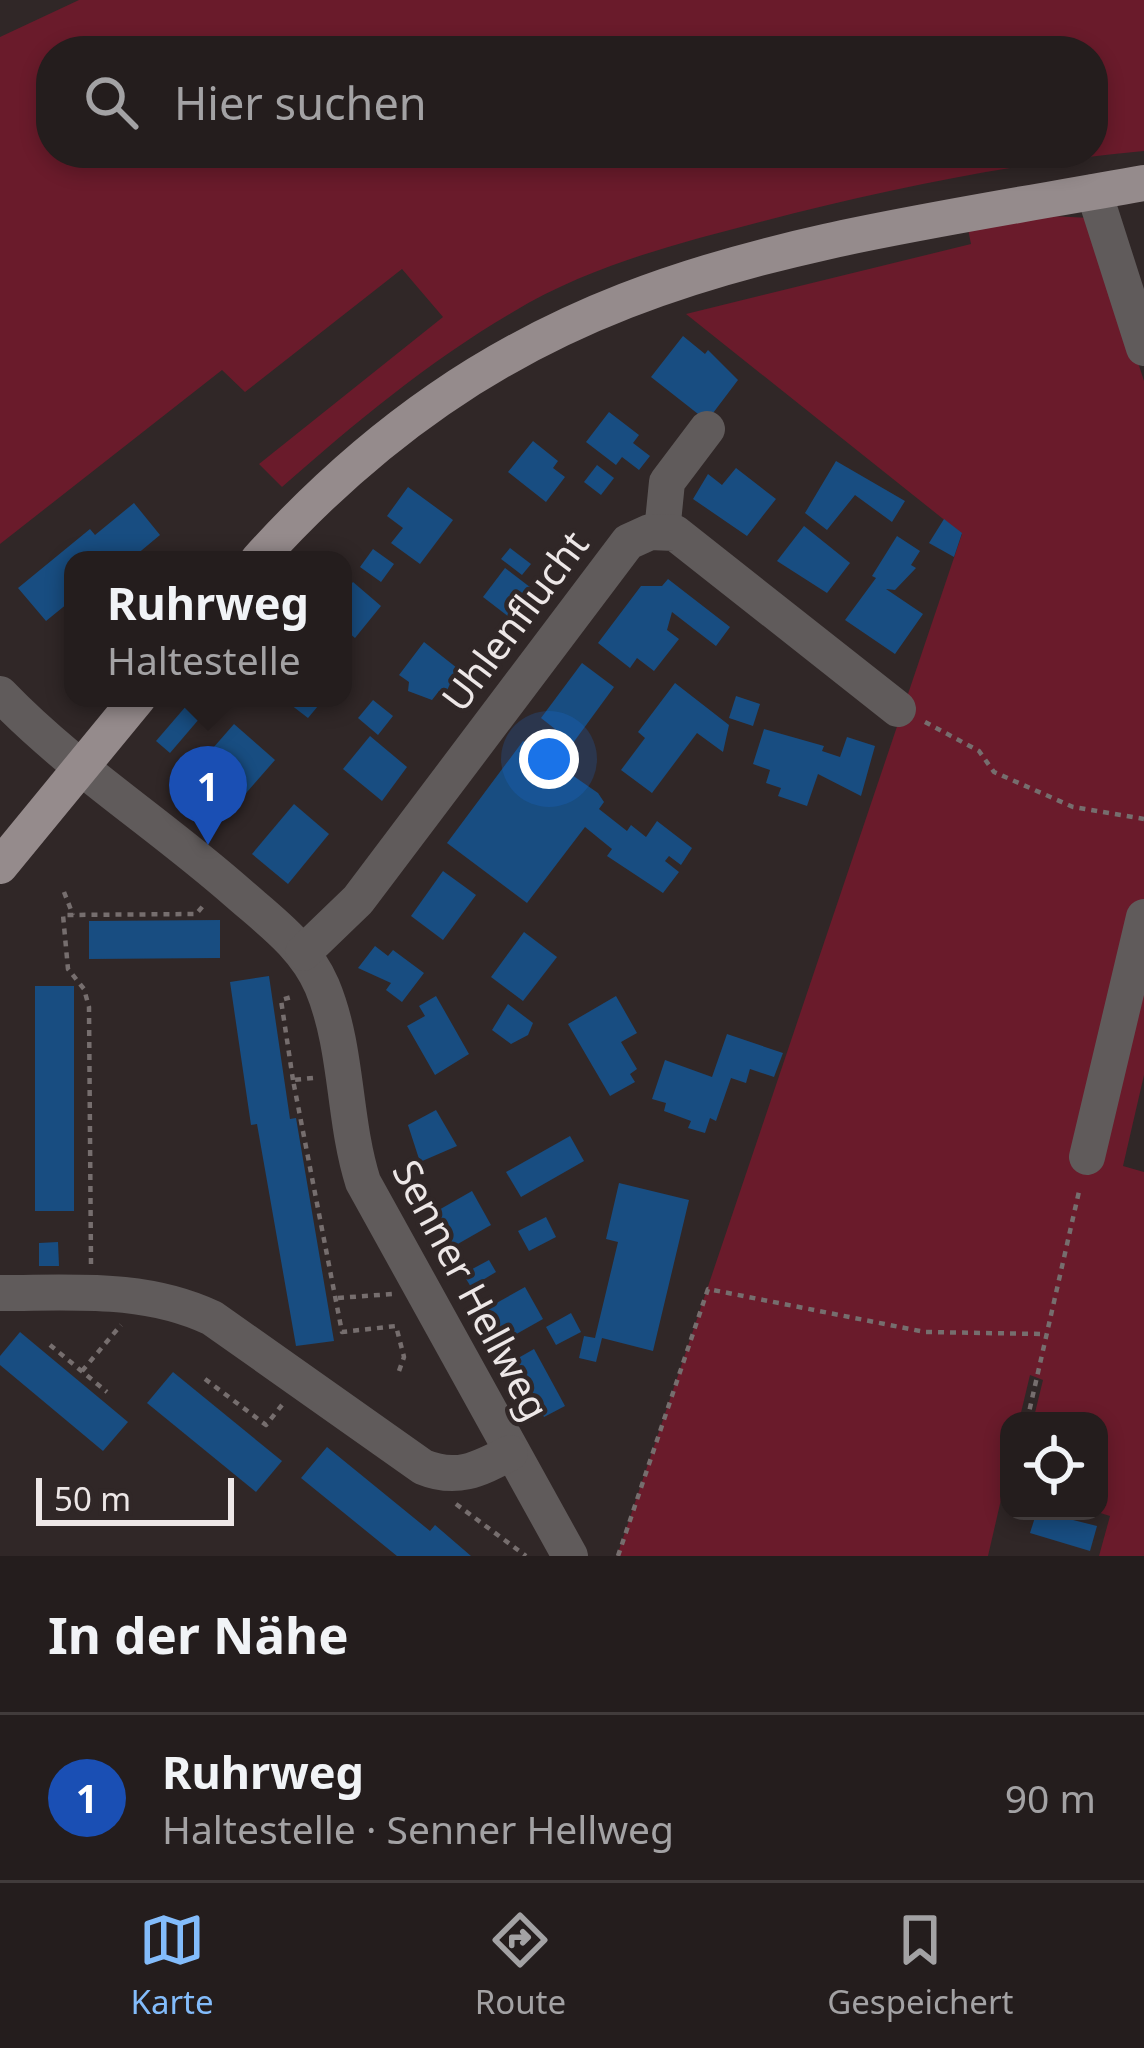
<!DOCTYPE html>
<html lang="de">
<head>
<meta charset="utf-8">
<style>
	body { margin:0; font-family:"Noto Sans",sans-serif; background:#302a2a; color:#f1f3f6 }
	.controls { position:absolute; right:36px; bottom:36px; display:grid; overflow:hidden; border-radius:24px; box-shadow:0 6px 18px #0003 }
	.controls button { width:108px; height:108px; display:grid; place-items:center; padding:0; border:0; border-bottom:3px solid #413b3b; background:#241d1d; color:#f1f3f6; font:60px sans-serif }
	.scale { position:absolute; left:36px; bottom:30px; width:198px; box-sizing:border-box; padding-left:12px; border:6px solid #ede7e7; border-top:0; font-size:33px; line-height:42px; white-space:nowrap; color:#ede7e7; -webkit-text-stroke:9px #302727; paint-order:stroke }
	.you { position:absolute; left:549px; top:759px; width:42px; height:42px; margin:-30px; border:9px solid #fff; border-radius:50%; background:#1a73e8; box-shadow:0 0 0 18px #1a73e833 }
	.badge { display:grid; place-items:center; width:78px; height:78px; border-radius:50%; background:#83bcfb; color:#fff; font-size:39px; font-weight:700 }
	.pin { position:absolute; translate:-50% -99px; filter:drop-shadow(0 3px 6px #0008) }
	.pin::after { content:''; position:absolute; top:63px; width:42px; height:36px; background:inherit; clip-path:polygon(0 0,100% 0,50% 100%) }
	.popup { position:absolute; left:64px; top:551px; width:288px; height:156px; box-sizing:border-box; display:grid; place-content:center; border-radius:24px; background:#241d1d; filter:drop-shadow(0 3px 9px #0005); font-size:39px; white-space:nowrap; color:#a3a2a4 }
	.popup b { font-size:45px; color:#f1f3f6 }
	.popup::after { content:''; position:absolute; left:50%; top:100%; margin-left:-24px; border:24px solid transparent; border-top-color:#241d1d }
	.list { margin:0; padding:0; list-style:none }
	h2 { display:flex; justify-content:space-between; align-items:center; height:156px; margin:0; padding:0 48px; font-size:51px }
	h2 small { font-size:39px; font-weight:400; color:#a3a2a4 }
	.list li { display:grid; grid-template-columns:78px 1fr auto; gap:36px; align-items:center; box-sizing:border-box; height:168px; padding:0 48px; border-top:3px solid #413b3b }
	.list b { display:block; font-size:45px; white-space:nowrap }
	.list p { margin:0; font-size:39px; white-space:nowrap; color:#a3a2a4 }
	.list em { font-size:39px; font-style:normal; color:#a3a2a4 }
	.icon { flex:none; width:66px; height:66px; fill:none; stroke:currentColor; stroke-width:2; stroke-linecap:round; stroke-linejoin:round }
	.map { position:relative; flex:none; width:1144px; height:1556px; overflow:hidden }
	.search { position:absolute; background:#241d1d; box-shadow:0 6px 18px #0003; left:36px; right:36px; top:36px; height:132px; display:flex; align-items:center; gap:30px; box-sizing:border-box; padding:0 42px; border-radius:48px; color:#a3a2a4; font-size:45px }
	.sheet { height:324px; background:#241d1d }
	nav { display:flex; justify-content:space-around; align-items:center; box-sizing:border-box; height:168px; border-top:3px solid #413b3b; background:#241d1d; font-size:33px; color:#a3a2a4 }
	nav a { display:grid; justify-items:center; gap:6px }
	nav .on { color:#83bcfb }
	.map>svg:first-child { display:block }
	.green { fill:#6a1b2b; fill-rule:evenodd }
	.building { fill:#184d81 }
	.lines { fill:none; stroke-linecap:round; stroke-linejoin:round }
	.path { stroke:#766e6e; stroke-width:4.5; stroke-dasharray:6 6; stroke-linecap:butt }
	.minor { stroke:#605b5b; stroke-width:36 }
	.major { stroke:#958b8c; stroke-width:36 }
	.labels { text-anchor:middle; stroke-width:9; stroke-linejoin:round; paint-order:stroke }
	.street-label { font-size:39px; fill:#ede7e7; stroke:#302727 }
</style>
</head>
<body>
<div class="map">
<svg width="1144" height="1556" viewBox="0 0 1144 1556">
	<rect width="100%" height="100%" fill="#302727"/>
	<g class="green">
		<path d="M79,0H1144V151C1013,163 887,189 760,222C675,244 589,266 513,312C429,361 355,423 282,487L259,464L443,317L402,269L245,392L222,370L0,544V37ZM51,51H1093V153H51Z"/>
		<path d="M1050,216L1091,218L1144,381V1075L1123,1166L1144,1172V1556H1099L1110,1516L1094,1511H1099V1421H1033L1043,1380L1030,1375L1019,1421H1009V1465L988,1556H617L962,534L686,314L971,244L968,229Z"/>
	</g>
	<g class="building">
		<path d="M683,336L705,354L708,350L738,380L707,421L651,377Z"/>
		<path d="M609,412L639,435L633,443L650,456L639,470L622,457L616,465L586,442Z"/>
		<path d="M533,441L558,461L553,468L565,477L546,502L508,472Z"/>
		<path d="M836,461L905,501L892,522L855,495L827,530L805,513Z"/>
		<path d="M597,465L614,478L601,495L584,482Z"/>
		<path d="M736,468L776,499L747,536L693,499L708,474L722,485Z"/>
		<path d="M408,487L453,520L420,564L391,543L403,528L387,516Z"/>
		<path d="M134,503L160,535L130,560H73V599L46,621L18,588L90,529L95,535Z"/>
		<path d="M944,519L962,533L954,557L929,543Z"/>
		<path d="M804,526L850,563L827,593L777,561Z"/>
		<path d="M897,536L920,551L911,565L916,568L895,590L886,589L923,614L895,654L845,620L876,578L872,576Z"/>
		<path d="M510,548L531,564L522,575L501,559Z"/>
		<path d="M373,549L394,564L381,582L360,567Z"/>
		<path d="M505,568L539,594L517,623L483,597Z"/>
		<path d="M668,579L730,627L716,646L672,612L667,630L679,639L654,671L637,658L630,668L598,643L641,586H662Z"/>
		<path d="M353,582L381,606L355,638L343,628V593Z"/>
		<path d="M424,642L457,668L445,695L439,691L432,700L408,691L409,682L399,675Z"/>
		<path d="M582,663L614,687L573,743L541,718Z"/>
		<path d="M675,683L729,725L723,752L697,733L652,793L621,770L645,738L638,732Z"/>
		<path d="M736,696L760,704L753,726L729,718Z"/>
		<path d="M193,698H217L170,753L156,741Z"/>
		<path d="M282,698H320L323,700L308,718Z"/>
		<path d="M373,700L393,716L378,735L358,718Z"/>
		<path d="M234,724L275,760L233,808L192,772Z"/>
		<path d="M764,729L824,746L822,751L840,757L847,737L875,746L861,796L818,774L807,806L778,796L781,788L766,783L770,770L753,764Z"/>
		<path d="M370,736L407,767L382,801L343,769Z"/>
		<path d="M523,741L598,793L604,802L599,809L627,831L631,825L646,837L657,821L692,848L681,865L669,856L665,861L679,872L663,893L607,856L612,849L585,827L527,903L447,843Z"/>
		<path d="M294,804L329,834L288,884L252,854Z"/>
		<path d="M443,871L476,895L443,940L411,916Z"/>
		<path d="M220,920V958L89,959V921Z"/>
		<path d="M524,932L557,957L523,1001L491,977Z"/>
		<path d="M375,946L388,956L393,950L424,973L402,1002L386,990L391,983L358,968Z"/>
		<path d="M269,976L290,1119L296,1118L334,1341L296,1346L257,1124L251,1125L230,982Z"/>
		<rect x="35" y="986" width="39" height="225"/>
		<path d="M436,996L469,1054L435,1075L407,1026L425,1016L419,1006Z"/>
		<path d="M616,996L637,1033L621,1042L637,1069L630,1074L635,1082L610,1096L568,1024Z"/>
		<path d="M508,1004L533,1023L528,1035L511,1044L492,1030Z"/>
		<path d="M727,1034L783,1053L774,1077L750,1069L746,1083L731,1078L716,1121L710,1118L705,1133L688,1128L691,1121L664,1111L666,1103L652,1099L665,1060L712,1077Z"/>
		<path d="M436,1110L457,1146L420,1162L408,1125Z"/>
		<path d="M570,1136L584,1161L521,1197L506,1172Z"/>
		<path d="M619,1183L689,1200L653,1351L602,1338L596,1362L579,1358L584,1336L595,1338L618,1242L606,1239Z"/>
		<path d="M472,1191L491,1225L449,1249L430,1215Z"/>
		<path d="M546,1217L556,1237L529,1251L518,1231Z"/>
		<path d="M58,1242L59,1266H39V1243Z"/>
		<path d="M489,1260L496,1272L471,1287L463,1274Z"/>
		<path d="M525,1287L543,1319L502,1342L484,1310Z"/>
		<path d="M571,1313L581,1332L556,1345L546,1327Z"/>
		<path d="M20,1332L128,1422L103,1451L0,1365V1356Z"/>
		<path d="M534,1349L565,1406L544,1417L513,1361Z"/>
		<path d="M173,1372L282,1461L256,1492L147,1403Z"/>
		<path d="M327,1447L430,1531L435,1525L471,1556H397L301,1478Z"/>
		<path d="M1037,1511L1097,1526L1090,1551L1030,1533Z"/>
	</g>
	<g class="lines">
		<g class="path">
			<path d="M925,722L979,751L994,772L1073,807L1144,819"/>
			<path d="M64,892L73,915"/>
			<path d="M313,1078L293,1080L342,1332L396,1326L404,1357L399,1371"/>
			<path d="M293,1080L281,1000L295,996"/>
			<path d="M91,1264L89,1007L84,989L68,969L63,915L196,914L203,906"/>
			<path d="M338,1298L392,1294"/>
			<path d="M50,1345L107,1392"/>
			<path d="M82,1371L121,1325"/>
			<path d="M205,1379L266,1425L282,1405"/>
			<path d="M1027,1421L1080,1187"/>
			<path d="M456,1504L526,1556"/>
			<path d="M618,1556L708,1289L925,1332L1044,1334"/>
		</g>
		<g class="minor">
			<path d="M1094,192L1144,348"/>
			<path d="M662,532L667,482L707,429"/>
			<path d="M0,694C71,768 160,824 238,893C270,921 305,946 322,986C348,1048 343,1119 363,1182L570,1556"/>
			<path d="M303,953L358,900L628,542L650,532L675,533L898,709"/>
			<path d="M1087,1157L1144,917"/>
			<path d="M0,1293C73,1293 144,1286 212,1318L423,1467C457,1481 479,1469 510,1453"/>
		</g>
		<g class="major">
			<path d="M258,560C521,269 782,248 1144,183"/>
			<path d="M0,866L138,698"/>
		</g>
	</g>
	<g class="labels">
		<g class="street-label">
			<text transform="translate(515 621) rotate(-53)" y="14">Uhlenflucht</text>
			<text transform="translate(471 1290) rotate(62)" y="14">Senner Hellweg</text>
		</g>
	</g>
</svg>
<div class="controls">
<button><svg class="icon" aria-label="locate" viewBox="0 0 24 24"><circle cx="12" cy="12" r="6"/><path d="M12 2v4M12 18v4M2 12h4M18 12h4"/></svg></button>
</div>
<div class="scale">50 m</div>
<div class="you"></div>
<div class="pin badge" style="left:208px;top:845px;background:#1a4fb4">1</div>
<div class="popup"><b>Ruhrweg</b>Haltestelle</div>
<div class="search"><svg class="icon" aria-label="search" viewBox="0 0 24 24"><circle cx="10" cy="10" r="6"/><path d="M15 15l6 6"/></svg>Hier suchen</div>
</div>
<section class="sheet">
<h2>In der Nähe<small></small></h2>
<ul class="list">
<li><span class="badge" style="background:#1a4fb4">1</span><div><b>Ruhrweg</b><p>Haltestelle · Senner Hellweg</p></div><em>90 m</em></li>
</ul>
</section>
<nav>
<a class="on"><svg class="icon" aria-label="map" viewBox="0 0 24 24"><path d="M3 6l6-2 6 2 6-2v14l-6 2-6-2-6 2zM9 4v14M15 6v14"/></svg>Karte</a>
<a><svg class="icon" aria-label="directions" viewBox="0 0 24 24"><path d="M12 3l9 9-9 9-9-9zM9 14v-3h6M13 9l2 2-2 2"/></svg>Route</a>
<a><svg class="icon" aria-label="saved" viewBox="0 0 24 24"><path d="M7 4h10v16l-5-4-5 4z"/></svg>Gespeichert</a>
</nav>
</body>
</html>
